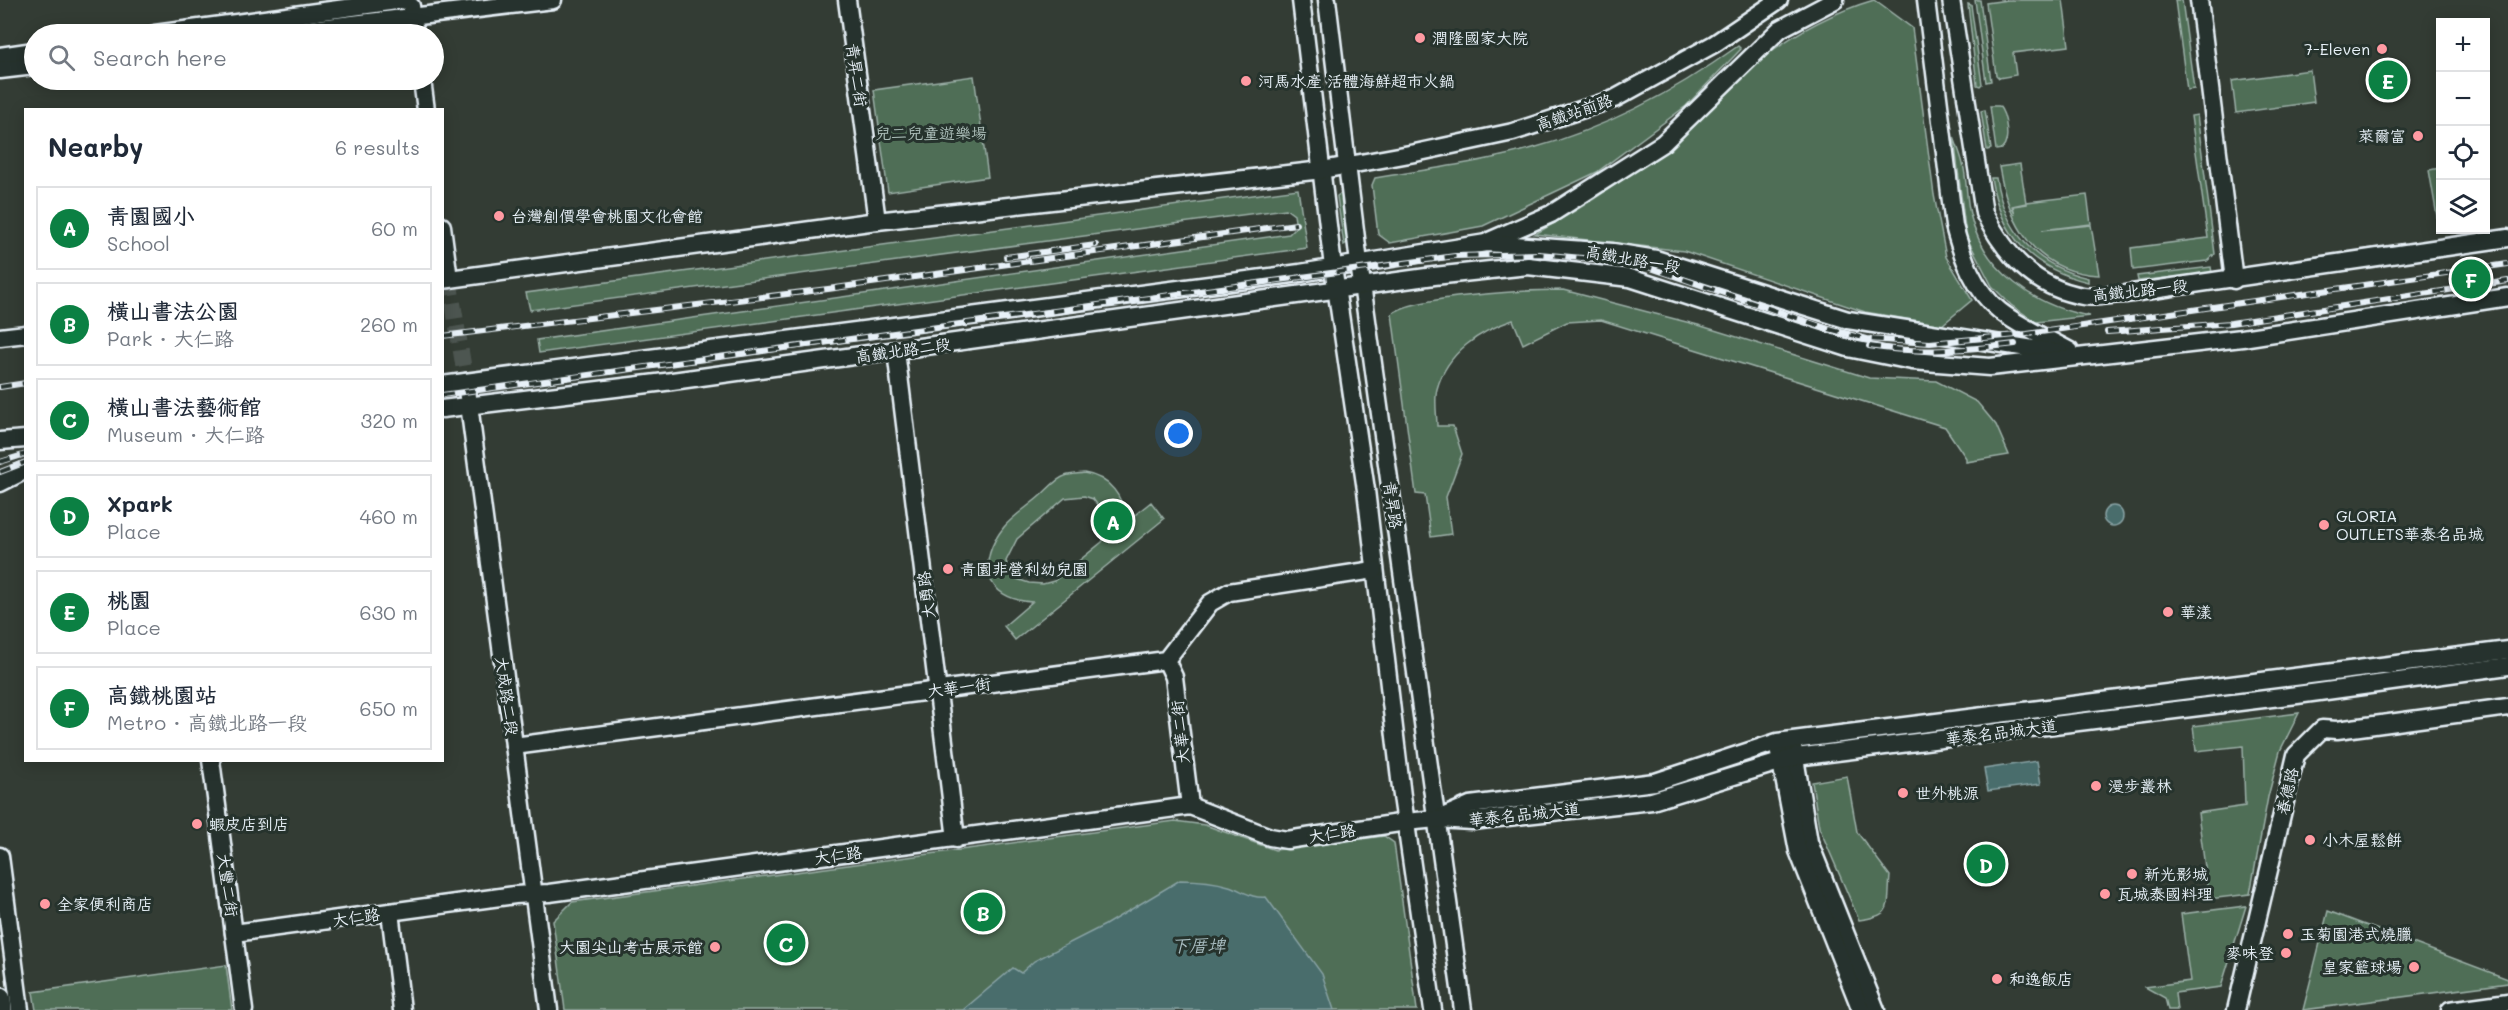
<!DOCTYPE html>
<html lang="en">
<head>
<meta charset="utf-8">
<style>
	body { margin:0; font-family:Mali,"LXGW WenKai TC",sans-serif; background:#f6f6f7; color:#1f2937 }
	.controls { position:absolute; right:18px; top:18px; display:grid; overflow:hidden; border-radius:0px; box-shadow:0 3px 15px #0003 }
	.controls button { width:54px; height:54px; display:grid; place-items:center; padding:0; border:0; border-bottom:2px solid #e0e1e3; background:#fff; color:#1f2937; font:30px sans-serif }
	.you { position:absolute; left:1179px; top:434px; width:21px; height:21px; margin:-15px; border:4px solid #fff; border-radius:50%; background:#1a73e8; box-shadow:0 0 0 9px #1a73e833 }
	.badge { display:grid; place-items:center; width:39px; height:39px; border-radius:50%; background:#0b8043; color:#fff; font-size:20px; font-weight:700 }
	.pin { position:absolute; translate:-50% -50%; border:3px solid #fff; box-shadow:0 2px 6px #0006 }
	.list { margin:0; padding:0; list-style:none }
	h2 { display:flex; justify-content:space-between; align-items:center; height:78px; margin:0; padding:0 24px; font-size:26px }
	h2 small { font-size:20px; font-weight:400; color:#747a83 }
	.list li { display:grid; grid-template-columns:39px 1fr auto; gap:18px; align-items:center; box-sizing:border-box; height:84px; margin:0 12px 12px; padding:0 12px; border:2px solid #e0e1e3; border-radius:0px }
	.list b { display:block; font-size:22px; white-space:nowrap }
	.list p { margin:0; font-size:20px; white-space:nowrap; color:#747a83 }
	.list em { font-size:20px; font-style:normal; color:#747a83 }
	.icon { flex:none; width:33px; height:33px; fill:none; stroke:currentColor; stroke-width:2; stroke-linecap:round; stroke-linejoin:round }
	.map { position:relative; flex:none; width:2508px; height:1010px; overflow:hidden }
	.search { position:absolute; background:#fff; box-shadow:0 3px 15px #0003; left:24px; top:24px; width:420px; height:66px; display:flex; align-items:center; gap:15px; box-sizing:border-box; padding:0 21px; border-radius:33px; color:#747a83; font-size:22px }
	.panel { position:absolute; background:#fff; box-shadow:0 3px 15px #0003; left:24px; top:108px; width:420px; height:654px; border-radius:0px }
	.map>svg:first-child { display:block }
	.green { fill:#506e57; stroke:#9cb0a8; stroke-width:1.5; fill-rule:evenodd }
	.water { fill:#486d6c; stroke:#88a2a4; stroke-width:1.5 }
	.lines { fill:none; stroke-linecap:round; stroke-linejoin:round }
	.minor-tunnel { stroke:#4e5751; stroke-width:16; stroke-dasharray:16 8; stroke-linecap:butt }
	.minor-casing { stroke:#e8f1f8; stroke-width:21 }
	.major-casing { stroke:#e8f1f8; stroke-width:26 }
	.minor { stroke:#26332d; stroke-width:16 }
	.major { stroke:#26332d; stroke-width:21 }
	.rail-casing { stroke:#e8f1f8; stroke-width:6 }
	.rail { stroke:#26332d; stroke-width:4; stroke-dasharray:11; stroke-linecap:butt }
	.poi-dot { fill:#ff9aa2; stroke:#26332d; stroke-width:2 }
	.labels { text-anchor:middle; stroke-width:6; stroke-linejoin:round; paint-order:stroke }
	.poi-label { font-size:16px; fill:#e8f1f8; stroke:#26332d; text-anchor:start }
	.street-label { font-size:16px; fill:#e8f1f8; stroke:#26332d }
	.park-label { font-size:16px; fill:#abbdb8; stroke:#26332d }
	.water-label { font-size:18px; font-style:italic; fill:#a8bcc0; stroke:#26332d }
</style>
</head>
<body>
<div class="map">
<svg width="2508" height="1010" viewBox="0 0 2508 1010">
	<rect width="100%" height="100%" fill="#333c34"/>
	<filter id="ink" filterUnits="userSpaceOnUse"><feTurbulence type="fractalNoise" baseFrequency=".0167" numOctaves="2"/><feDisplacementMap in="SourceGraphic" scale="12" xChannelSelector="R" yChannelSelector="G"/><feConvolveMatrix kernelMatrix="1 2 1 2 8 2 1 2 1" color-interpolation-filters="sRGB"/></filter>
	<g filter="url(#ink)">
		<g class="green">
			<path d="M1874,0L1912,28L1934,195L1946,257L1972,300L1942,325L1865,312L1684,251L1535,234C1590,204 1641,169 1689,128C1715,106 1737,77 1765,56C1796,32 1836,11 1874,0Z"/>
			<path d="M1975,0H1980L1991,81L1986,82Z"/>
			<path d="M2008,0H2063L2069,46L2013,53L2016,75L1999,78L1996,75L1986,3Z"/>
			<path d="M2175,0H2182L2194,89L2187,90Z"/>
			<path d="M1968,4L1971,5L1982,84L1980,86L1977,85Z"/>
			<path d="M1738,46L1741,49L1686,106L1597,172L1483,226L1390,243L1378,234L1372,185L1375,178C1428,169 1481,163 1533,148C1606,128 1677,90 1738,46Z"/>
			<path d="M2310,70L2314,102L2236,113L2232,81Z"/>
			<path d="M974,76L988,177L888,192L874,90Z"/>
			<path d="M1990,106H1999C2006,114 2011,141 2002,149L1996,150Z"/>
			<path d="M1985,110L1991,149L1987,150L1981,111Z"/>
			<path d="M2197,115L2215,254L2207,261L2133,270L2131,248L2208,238L2191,116Z"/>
			<path d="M1954,137C1957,146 1961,155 1963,164C1967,180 1966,198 1970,214C1983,271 2036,307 2090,316L2036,322L2011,305L1992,286L1966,236Z"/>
			<path d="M2020,164L2026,203L2012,206L2015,215L2013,206L2027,204V202L2087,195L2091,224L2042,230L2091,225L2099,275C2034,272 2009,224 1999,167Z"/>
			<path d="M2440,168V228H2439L2429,170Z"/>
			<path d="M1991,178H1996C2004,230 2035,266 2088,278V282C2031,268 2001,236 1991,178Z"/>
			<path d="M1298,189L1307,248L539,353L537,340L1289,234L1296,227L1294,215L1286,209L530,310L526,293Z"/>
			<path d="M1340,194L1343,196L1348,242L1344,245L1337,196Z"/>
			<path d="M2211,267L2212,273L2138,281L2137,276Z"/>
			<path d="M1563,290L1698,325L1869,378L1936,381L1977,402L1996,425L2009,455L1966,462V458L1945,427L1601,320L1567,322L1523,344L1513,320C1480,331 1447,352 1437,389C1434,400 1437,415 1437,426H1453L1462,454L1446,497L1451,534L1431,537L1425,495L1416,494L1392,314C1411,296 1532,290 1563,290Z"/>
			<path d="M1084,473C1110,477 1124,497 1126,522L1151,502L1164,519L1015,640L1004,626L1032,602C984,599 976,562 1004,527C1014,515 1029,506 1040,496C1047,490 1057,478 1065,476C1071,474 1078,474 1084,473ZM1084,496L1093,499L1108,519V531L1102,542L1054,581L1043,584L1029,583L1017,579L1009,572L1006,561L1017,539L1065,498Z"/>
			<path d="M2299,713L2280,751L2268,797L2250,894L2209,899L2198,813L2245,806L2243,746L2196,751L2193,726Z"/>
			<path d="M1847,776L1857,832L1890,876C1887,908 1894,915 1859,920L1819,827L1812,782Z"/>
			<path d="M1175,821L1205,825L1275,850L1384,836L1394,843L1417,1010H565L553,921L572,902Z"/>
			<path d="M2246,906L2221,987L2175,993L2177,1010H2168L2165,998L2145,987L2190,981L2181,914Z"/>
			<path d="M2328,911L2508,979V983L2303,1010Z"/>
			<path d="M226,965L232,1010H36L33,992Z"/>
		</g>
		<g class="water">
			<circle cx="2113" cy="516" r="10"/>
			<path d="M2037,761L2041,784L1988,791L1984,769Z"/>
			<path d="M1180,880C1196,880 1213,881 1229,886C1242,890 1252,899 1266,897L1322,974L1334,1010H963L1013,968L1021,973L1034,961L1105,925Z"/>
		</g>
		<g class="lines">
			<path class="minor-tunnel" d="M449,279L466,382"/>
			<g class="minor-casing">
				<g id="minor">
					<path d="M847,0L877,221"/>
					<path d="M1301,0L1333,267L1366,490L1402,796L1433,1010"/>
					<path d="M1327,0L1359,263L1463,1010"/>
					<path d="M1926,0L1954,226C1962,256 1974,291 2000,311C2020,327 2047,338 2070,351"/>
					<path d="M1951,0L1984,213C2005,254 2034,288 2083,296C2096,298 2111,294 2125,294L2508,238"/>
					<path d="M2199,0L2234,280"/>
					<path d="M411,6L415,34"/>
					<path d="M155,34L404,0"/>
					<path d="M269,34L553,0"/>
					<path d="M0,56L34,51"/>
					<path d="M0,70L34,66"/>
					<path d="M422,80L426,110"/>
					<path d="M442,226L449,279"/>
					<path d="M1489,241L1551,214L1663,143L1780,29L1835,0"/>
					<path d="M442,280L877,221L1322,170L1415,153L1513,132L1614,99L1714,44L1779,0"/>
					<path d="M0,337L26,334"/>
					<path d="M896,351L956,839"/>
					<path d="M466,382L549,1010"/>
					<path d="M442,385L1300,273L1486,243L1613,252L1656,259L1848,320L2060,353"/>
					<path d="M442,409L665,382L1434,276L1528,266L1630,278L1848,348L1912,361L1990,367L2242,338L2508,297"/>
					<path d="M0,441L26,439"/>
					<path d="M0,483L26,470"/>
					<path d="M1166,660L1174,677L1190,806"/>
					<path d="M514,746L1166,660L1210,603L1229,592L1374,570"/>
					<path d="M1793,746L1809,842L1876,1010"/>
					<path d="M1779,752L1798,851L1861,1010"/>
					<path d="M211,760L244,1010"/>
					<path d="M1440,818L1470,805L1655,782L1777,742L2508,650"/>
					<path d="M0,856L20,1010"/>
					<path d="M390,912L402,1010"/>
					<path d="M234,933L515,895L549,893L1190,806L1270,837L1287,840L1406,822L1436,819L1472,821L1652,801L1796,757L2297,695L2508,666"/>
					<path d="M2236,1010L2296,755L2322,729L2337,730L2508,707"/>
					<path d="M2450,1010L2508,1002"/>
				</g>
			</g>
			<g class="major-casing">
				<path id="major" d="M0,999L1,1010"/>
			</g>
			<use href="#minor" class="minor"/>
			<use href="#major" class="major"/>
			<g class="rail-casing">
				<g id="rail">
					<path d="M1006,257L1096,245"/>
					<path d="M2107,332L2231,323L2508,281"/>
					<path d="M442,336L828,289L1296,224"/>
					<path d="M1869,346C1918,354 1965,350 2015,344"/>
					<path d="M0,387L26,383"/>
					<path d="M442,395L1455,256L1539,254L1636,263L1829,329L1867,339L1930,343L2027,334L2508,264"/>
					<path d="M0,462L26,454"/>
					<path d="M0,472L26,462"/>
				</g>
			</g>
			<use href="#rail" class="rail"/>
		</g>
	</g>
	<g class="poi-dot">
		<circle cx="1420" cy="38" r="6"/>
		<circle cx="2382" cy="49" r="6"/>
		<circle cx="1246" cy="81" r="6"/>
		<circle cx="2418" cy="136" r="6"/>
		<circle cx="499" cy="216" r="6"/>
		<circle cx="2324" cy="525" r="6"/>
		<circle cx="948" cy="569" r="6"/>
		<circle cx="2168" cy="612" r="6"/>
		<circle cx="2096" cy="786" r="6"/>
		<circle cx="1903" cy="793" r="6"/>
		<circle cx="197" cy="824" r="6"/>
		<circle cx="2310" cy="840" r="6"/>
		<circle cx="2132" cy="874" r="6"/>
		<circle cx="2105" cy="894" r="6"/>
		<circle cx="45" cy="904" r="6"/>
		<circle cx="2288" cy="934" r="6"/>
		<circle cx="715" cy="947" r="6"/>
		<circle cx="2286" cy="953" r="6"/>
		<circle cx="2414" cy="967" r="6"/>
		<circle cx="1997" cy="979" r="6"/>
	</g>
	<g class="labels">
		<g class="poi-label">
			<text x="1432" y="44">潤隆國家大院</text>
			<text x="2370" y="55" text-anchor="end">7-Eleven</text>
			<text x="1258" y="87">河馬水產 活體海鮮超市火鍋</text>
			<text x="2406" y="142" text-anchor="end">萊爾富</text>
			<text x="511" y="222">台灣創價學會桃園文化會館</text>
			<text x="2336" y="522">GLORIA<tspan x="2336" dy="18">OUTLETS華泰名品城</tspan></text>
			<text x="960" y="575">青園非營利幼兒園</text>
			<text x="2180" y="618">華漾</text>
			<text x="2108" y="792">漫步叢林</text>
			<text x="1915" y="799">世外桃源</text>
			<text x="209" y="830">蝦皮店到店</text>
			<text x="2322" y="846">小木屋鬆餅</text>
			<text x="2144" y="880">新光影城</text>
			<text x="2117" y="900">瓦城泰國料理</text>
			<text x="57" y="910">全家便利商店</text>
			<text x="2300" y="940">玉菊園港式燒臘</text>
			<text x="703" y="953" text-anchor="end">大園尖山考古展示館</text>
			<text x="2274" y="959" text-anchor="end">麥味登</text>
			<text x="2402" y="973" text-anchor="end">皇家籃球場</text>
			<text x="2009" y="985">和逸飯店</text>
		</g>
		<g class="street-label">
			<text transform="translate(857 75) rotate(82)" y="6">青昇二街</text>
			<text transform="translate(1574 112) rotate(-19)" y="6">高鐵站前路</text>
			<text transform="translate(1633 259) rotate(10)" y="6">高鐵北路一段</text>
			<text transform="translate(2140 290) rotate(-6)" y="6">高鐵北路一段</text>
			<text transform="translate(903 350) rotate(-8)" y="6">高鐵北路二段</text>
			<text transform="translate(1393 505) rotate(82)" y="6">青昇路</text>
			<text transform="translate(926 595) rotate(-97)" y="6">大勇路</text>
			<text transform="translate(959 687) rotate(-7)" y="6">大華一街</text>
			<text transform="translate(507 696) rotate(82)" y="6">大成路二段</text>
			<text transform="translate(1180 732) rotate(-96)" y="6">大華二街</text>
			<text transform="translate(2001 732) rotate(-7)" y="6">華泰名品城大道</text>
			<text transform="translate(2287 791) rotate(-77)" y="6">春德路</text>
			<text transform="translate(1524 814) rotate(-6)" y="6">華泰名品城大道</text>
			<text transform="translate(1332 833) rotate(-9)" y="6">大仁路</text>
			<text transform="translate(838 855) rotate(-8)" y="6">大仁路</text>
			<text transform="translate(228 885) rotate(82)" y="6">大豐二街</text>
			<text transform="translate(356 917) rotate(-8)" y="6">大仁路</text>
		</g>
		<g class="park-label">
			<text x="931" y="139">兒二兒童遊樂場</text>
		</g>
		<g class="water-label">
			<text x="1198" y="952">下厝埤</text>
		</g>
	</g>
</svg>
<div class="controls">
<button>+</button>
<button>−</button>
<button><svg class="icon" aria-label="locate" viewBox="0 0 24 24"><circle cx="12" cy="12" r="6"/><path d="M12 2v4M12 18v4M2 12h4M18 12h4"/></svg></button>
<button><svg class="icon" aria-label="layers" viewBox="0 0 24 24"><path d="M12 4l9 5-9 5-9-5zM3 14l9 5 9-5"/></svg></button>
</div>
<div class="you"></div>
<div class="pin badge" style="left:1113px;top:521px">A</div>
<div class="pin badge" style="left:983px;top:912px">B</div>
<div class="pin badge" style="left:786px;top:943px">C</div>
<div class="pin badge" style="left:1986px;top:864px">D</div>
<div class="pin badge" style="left:2388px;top:80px">E</div>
<div class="pin badge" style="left:2471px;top:279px">F</div>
<div class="search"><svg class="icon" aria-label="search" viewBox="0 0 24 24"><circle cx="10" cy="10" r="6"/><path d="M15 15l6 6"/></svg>Search here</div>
<section class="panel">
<h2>Nearby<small>6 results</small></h2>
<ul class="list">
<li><span class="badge">A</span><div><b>青園國小</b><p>School</p></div><em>60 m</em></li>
<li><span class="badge">B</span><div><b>橫山書法公園</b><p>Park · 大仁路</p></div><em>260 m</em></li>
<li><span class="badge">C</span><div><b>橫山書法藝術館</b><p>Museum · 大仁路</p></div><em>320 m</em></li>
<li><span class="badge">D</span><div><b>Xpark</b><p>Place</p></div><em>460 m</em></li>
<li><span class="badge">E</span><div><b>桃園</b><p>Place</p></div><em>630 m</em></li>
<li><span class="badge">F</span><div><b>高鐵桃園站</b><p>Metro · 高鐵北路一段</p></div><em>650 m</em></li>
</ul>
</section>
</div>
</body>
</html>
